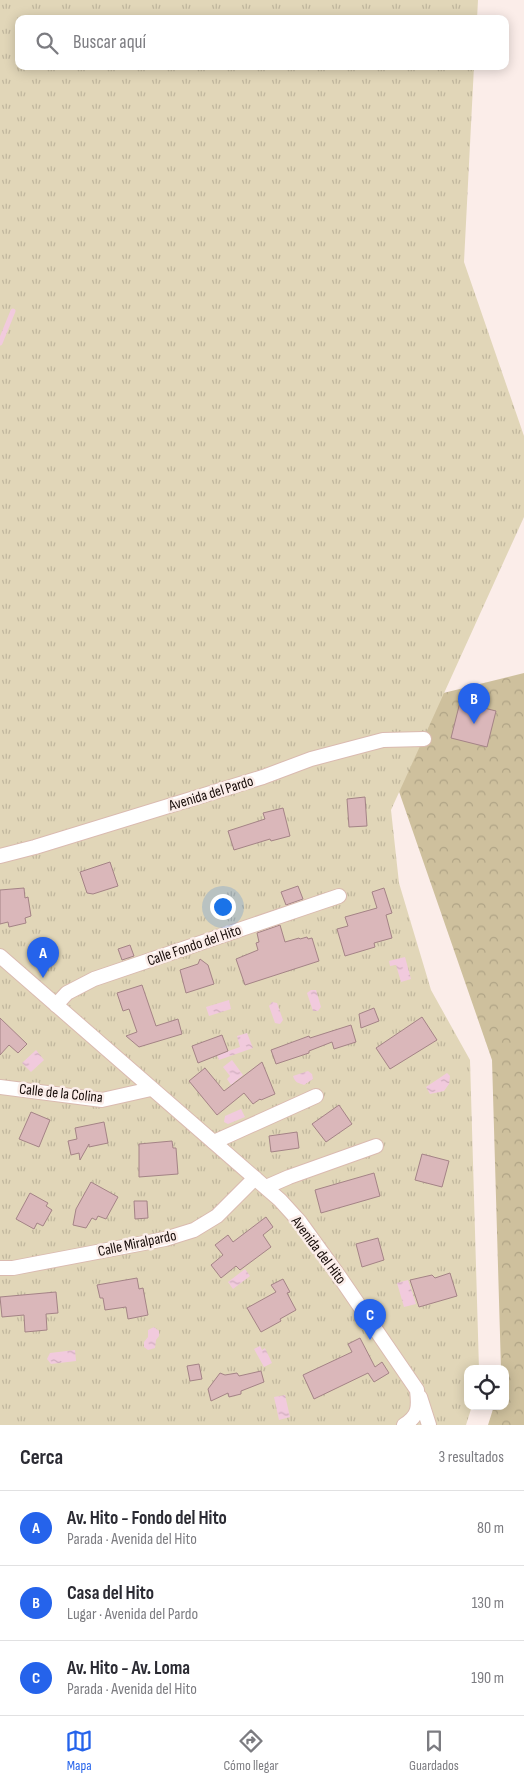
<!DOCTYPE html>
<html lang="es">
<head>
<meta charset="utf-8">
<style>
	body { margin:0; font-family:"Sofia Sans Condensed",sans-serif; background:#f7f7f7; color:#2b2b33 }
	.controls { position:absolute; right:15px; bottom:15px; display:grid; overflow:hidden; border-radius:10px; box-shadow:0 2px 12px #0003 }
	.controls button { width:45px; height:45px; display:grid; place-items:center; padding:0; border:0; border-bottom:1px solid #e1e1e2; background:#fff; color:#2b2b33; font:25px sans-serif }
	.you { position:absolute; left:222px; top:906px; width:18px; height:18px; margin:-12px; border:4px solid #fff; border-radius:50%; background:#1a73e8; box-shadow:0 0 0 8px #1a73e833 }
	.badge { display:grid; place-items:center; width:32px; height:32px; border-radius:50%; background:#2563eb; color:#fff; font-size:16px; font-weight:700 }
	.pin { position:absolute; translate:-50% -41px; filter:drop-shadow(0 1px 2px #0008) }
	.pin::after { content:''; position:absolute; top:26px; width:18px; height:15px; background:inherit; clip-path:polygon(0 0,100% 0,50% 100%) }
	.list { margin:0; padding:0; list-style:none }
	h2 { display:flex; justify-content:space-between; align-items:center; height:65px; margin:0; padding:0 20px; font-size:21px }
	h2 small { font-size:16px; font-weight:400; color:#7c7c81 }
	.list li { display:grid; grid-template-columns:32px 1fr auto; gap:15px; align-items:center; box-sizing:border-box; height:75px; padding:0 20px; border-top:1px solid #e1e1e2 }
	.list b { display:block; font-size:19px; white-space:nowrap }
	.list p { margin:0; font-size:16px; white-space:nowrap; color:#7c7c81 }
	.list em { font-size:16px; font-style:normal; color:#7c7c81 }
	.icon { flex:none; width:28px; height:28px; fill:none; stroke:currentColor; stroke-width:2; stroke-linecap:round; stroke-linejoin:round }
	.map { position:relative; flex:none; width:524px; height:1425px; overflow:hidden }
	.search { position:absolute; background:#fff; box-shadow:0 2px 12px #0003; left:15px; right:15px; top:15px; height:55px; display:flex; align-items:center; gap:12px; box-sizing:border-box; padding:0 18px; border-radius:10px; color:#7c7c81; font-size:19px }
	.sheet { height:290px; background:#fff }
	nav { display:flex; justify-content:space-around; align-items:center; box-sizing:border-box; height:70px; border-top:1px solid #e1e1e2; background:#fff; font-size:14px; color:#7c7c81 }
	nav a { display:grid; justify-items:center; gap:2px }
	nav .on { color:#2563eb }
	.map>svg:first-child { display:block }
	.forest { fill:url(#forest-crowns) }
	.park { fill:url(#park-tufts) }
	.water { fill:url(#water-ripples) }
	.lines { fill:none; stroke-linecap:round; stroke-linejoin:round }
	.stream { stroke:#f1cadd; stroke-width:5 }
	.building { fill:#dab7ba; stroke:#a48386 }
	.minor-casing { stroke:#dabab0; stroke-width:16 }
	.minor { stroke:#fff; stroke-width:14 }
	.labels { text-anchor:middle; stroke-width:5; stroke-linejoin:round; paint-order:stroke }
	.street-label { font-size:15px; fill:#160b08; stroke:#fbede9 }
</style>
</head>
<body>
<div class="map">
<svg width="524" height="1425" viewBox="0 0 524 1425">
	<defs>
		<pattern id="forest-crowns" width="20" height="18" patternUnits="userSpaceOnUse" patternTransform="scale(1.25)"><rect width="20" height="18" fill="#cec09d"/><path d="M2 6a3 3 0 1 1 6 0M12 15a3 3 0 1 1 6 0" fill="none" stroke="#b0a486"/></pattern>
		<pattern id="park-tufts" width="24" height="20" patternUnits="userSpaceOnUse" patternTransform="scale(1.25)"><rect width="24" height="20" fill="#e1d6b8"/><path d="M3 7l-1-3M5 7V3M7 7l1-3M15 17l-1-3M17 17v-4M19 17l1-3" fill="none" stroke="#c0b69d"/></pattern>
		<pattern id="water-ripples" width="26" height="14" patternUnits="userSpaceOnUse" patternTransform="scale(1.25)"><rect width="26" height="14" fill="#f1cadd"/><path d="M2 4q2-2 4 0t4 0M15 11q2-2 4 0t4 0" fill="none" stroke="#ceacbc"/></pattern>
	</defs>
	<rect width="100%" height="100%" fill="#fbede9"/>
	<path class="forest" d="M524,673V1425H488L494,1406H505V1369H501L492,1060L377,728L282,733Z"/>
	<path class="park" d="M0,0H478L477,19H19V66H474L464,262L524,436V517L391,810L399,883L431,990L470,1060L479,1369H468V1406H472L466,1425H0Z"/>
	<g class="water">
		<path d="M405,957L411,979L401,982L396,965L390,966L389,961Z"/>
		<path d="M311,990H316L321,1007L318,1011H313L307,993Z"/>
		<path d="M229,1000L231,1009L209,1016L206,1007Z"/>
		<path d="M272,1002L277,1003L283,1020L280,1024L275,1023L269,1006Z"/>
		<path d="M247,1033L253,1048L219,1060L217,1055L240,1047L237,1036Z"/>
		<path d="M36,1050L44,1060L31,1072L22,1063Z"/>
		<path d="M232,1060L243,1075L231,1085L227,1079L230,1076L223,1067Z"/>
		<path d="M308,1071L312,1074L313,1079L304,1085C299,1083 295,1083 293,1076Z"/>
		<path d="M447,1073L450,1076L449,1084L444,1091L430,1094L426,1087Z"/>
		<path d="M241,1109L245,1117L228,1124L224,1122L225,1116Z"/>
		<path d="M245,1269L250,1276L233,1289L228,1282Z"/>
		<path d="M408,1280L416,1304L404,1307L397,1283Z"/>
		<path d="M154,1327L159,1331V1336L156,1340L155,1348L148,1350L144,1347V1342L148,1337V1330Z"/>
		<path d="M260,1346L262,1350L265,1348L272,1363L264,1367L254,1349Z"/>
		<path d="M75,1350L76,1361L51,1364L47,1359L50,1353Z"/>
		<path d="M285,1395L290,1417L279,1420L274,1397Z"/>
	</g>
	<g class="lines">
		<path class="stream" d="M0,343L13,311"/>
	</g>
	<g class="building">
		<path d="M460,702L496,711L487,747L451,738Z"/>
		<path d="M365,797L367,826L349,827L347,799Z"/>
		<path d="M283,808L290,836L271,841L270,839L234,850L228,831L265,819L263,813Z"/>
		<path d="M110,862L118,886L93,894L87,893L80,872Z"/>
		<path d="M298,886L303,899L286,905L281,892Z"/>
		<path d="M24,888L25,898L28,897L31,916L25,918L26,923L9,927L8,922L0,924V890Z"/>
		<path d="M384,888L392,913L386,915L392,938L374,943L375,947L345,956L337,929L348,926L345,917L377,908L372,892Z"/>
		<path d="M280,925L285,942L299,938L300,939L307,937L308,939L312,938L319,961L245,985L236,959L258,950L256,943L259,942L257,933Z"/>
		<path d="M130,945L134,956L122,960L118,949Z"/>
		<path d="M200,959L208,965L214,984L186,993L180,970L198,964Z"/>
		<path d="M142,985L156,1026L178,1019L182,1034L139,1047L126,1036L137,1032L129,1009L123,1011L117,993Z"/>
		<path d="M374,1008L379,1021L361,1028L359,1014Z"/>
		<path d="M422,1017L437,1040L390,1069L376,1048Z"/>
		<path d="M0,1018L27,1044L18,1053L9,1045L0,1055Z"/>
		<path d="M351,1025L356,1042L334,1049L332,1042L309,1051V1053L276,1064L271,1050L309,1036L310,1038Z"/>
		<path d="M222,1035L228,1051L198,1063L192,1046Z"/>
		<path d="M262,1062L275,1094L261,1100L260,1099L253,1104L244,1093L217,1115L189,1081L205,1068L224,1091Z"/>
		<path d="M339,1105L352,1124L326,1142L312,1124Z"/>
		<path d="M31,1112L50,1120L39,1147L19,1139Z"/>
		<path d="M104,1122L108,1143L89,1147V1144L80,1160L79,1153L71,1155L68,1141L77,1139L75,1128Z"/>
		<path d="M297,1132L299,1148L271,1152L269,1136Z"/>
		<path d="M172,1141L173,1148H176L178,1174L139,1177V1144Z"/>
		<path d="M422,1154L449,1161L442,1187L415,1180Z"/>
		<path d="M374,1173L380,1196L321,1213L315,1190Z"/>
		<path d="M91,1182L118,1197L106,1219L98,1216L96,1220L92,1218L86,1228L73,1225L76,1209Z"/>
		<path d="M30,1193L48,1203L46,1206L52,1210L43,1226L37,1223L34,1229L16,1219Z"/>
		<path d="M134,1201H147L148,1218L135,1219Z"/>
		<path d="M266,1217L273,1227L263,1235L271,1247L240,1270L236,1266L221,1278L211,1265L223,1255L215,1245L228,1235L233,1242Z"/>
		<path d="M378,1238L384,1260L362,1267L356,1244Z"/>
		<path d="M450,1273L457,1296L419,1307L410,1280L432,1275L435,1278Z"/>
		<path d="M137,1278L139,1289L143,1288L148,1315L128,1319L126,1307L105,1310L103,1298H100L97,1285Z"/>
		<path d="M283,1279L290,1292L287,1293L296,1310L280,1319L281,1321L261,1332L247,1308L276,1292L271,1285Z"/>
		<path d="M56,1292L58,1313L46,1314L47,1330L25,1332L24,1315L2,1317L0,1297Z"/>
		<path d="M360,1338L375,1367L382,1362L389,1373L374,1382L368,1373L314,1399L303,1375L352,1352L348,1344Z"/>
		<path d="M199,1364L202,1379L190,1381L187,1366Z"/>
		<path d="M261,1371L264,1382L241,1391V1394L229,1397L228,1393L211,1401L208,1389L220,1373L225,1375L237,1373L239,1376Z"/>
	</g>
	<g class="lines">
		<g class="minor-casing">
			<g id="minor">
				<path d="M0,856L35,847L263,777L311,759L383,740L424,739"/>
				<path d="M0,956L280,1200L300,1222L339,1276L417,1390C419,1407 419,1416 404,1425"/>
				<path d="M56,1005L67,993L94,979L339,896"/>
				<path d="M0,1087L102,1100L151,1089"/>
				<path d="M214,1142L316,1096"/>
				<path d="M266,1187L289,1177L376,1146"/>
				<path d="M0,1268H13L165,1239L194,1230L217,1216L255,1178"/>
				<path d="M420,1397L429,1425"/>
			</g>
		</g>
		<use href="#minor" class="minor"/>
	</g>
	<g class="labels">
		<g class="street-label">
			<text transform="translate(211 793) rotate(-17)" y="5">Avenida del Pardo</text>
			<text transform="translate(194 945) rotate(-19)" y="5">Calle Fondo del Hito</text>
			<text transform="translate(61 1093) rotate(6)" y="5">Calle de la Colina</text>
			<text transform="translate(137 1243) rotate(-12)" y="5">Calle Miralpardo</text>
			<text transform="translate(319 1250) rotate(53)" y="5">Avenida del Hito</text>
		</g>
	</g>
</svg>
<div class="controls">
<button><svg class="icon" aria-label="locate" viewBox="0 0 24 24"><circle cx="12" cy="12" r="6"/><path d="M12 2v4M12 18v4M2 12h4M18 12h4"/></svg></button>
</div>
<div class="you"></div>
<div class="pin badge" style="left:43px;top:978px">A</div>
<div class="pin badge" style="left:474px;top:724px">B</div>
<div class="pin badge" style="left:370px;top:1340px">C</div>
<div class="search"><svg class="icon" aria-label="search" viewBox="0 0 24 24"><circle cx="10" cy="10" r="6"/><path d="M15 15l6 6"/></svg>Buscar aquí</div>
</div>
<section class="sheet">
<h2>Cerca<small>3 resultados</small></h2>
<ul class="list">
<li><span class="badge">A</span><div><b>Av. Hito - Fondo del Hito</b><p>Parada · Avenida del Hito</p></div><em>80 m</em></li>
<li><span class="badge">B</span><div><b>Casa del Hito</b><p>Lugar · Avenida del Pardo</p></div><em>130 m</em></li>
<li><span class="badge">C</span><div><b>Av. Hito - Av. Loma</b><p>Parada · Avenida del Hito</p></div><em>190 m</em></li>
</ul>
</section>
<nav>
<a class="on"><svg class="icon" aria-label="map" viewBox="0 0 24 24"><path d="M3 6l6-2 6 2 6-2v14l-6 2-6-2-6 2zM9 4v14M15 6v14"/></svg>Mapa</a>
<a><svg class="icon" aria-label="directions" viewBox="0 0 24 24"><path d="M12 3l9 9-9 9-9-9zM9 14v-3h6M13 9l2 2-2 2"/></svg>Cómo llegar</a>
<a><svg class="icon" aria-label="saved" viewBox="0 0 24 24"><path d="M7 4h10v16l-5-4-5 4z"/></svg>Guardados</a>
</nav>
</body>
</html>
